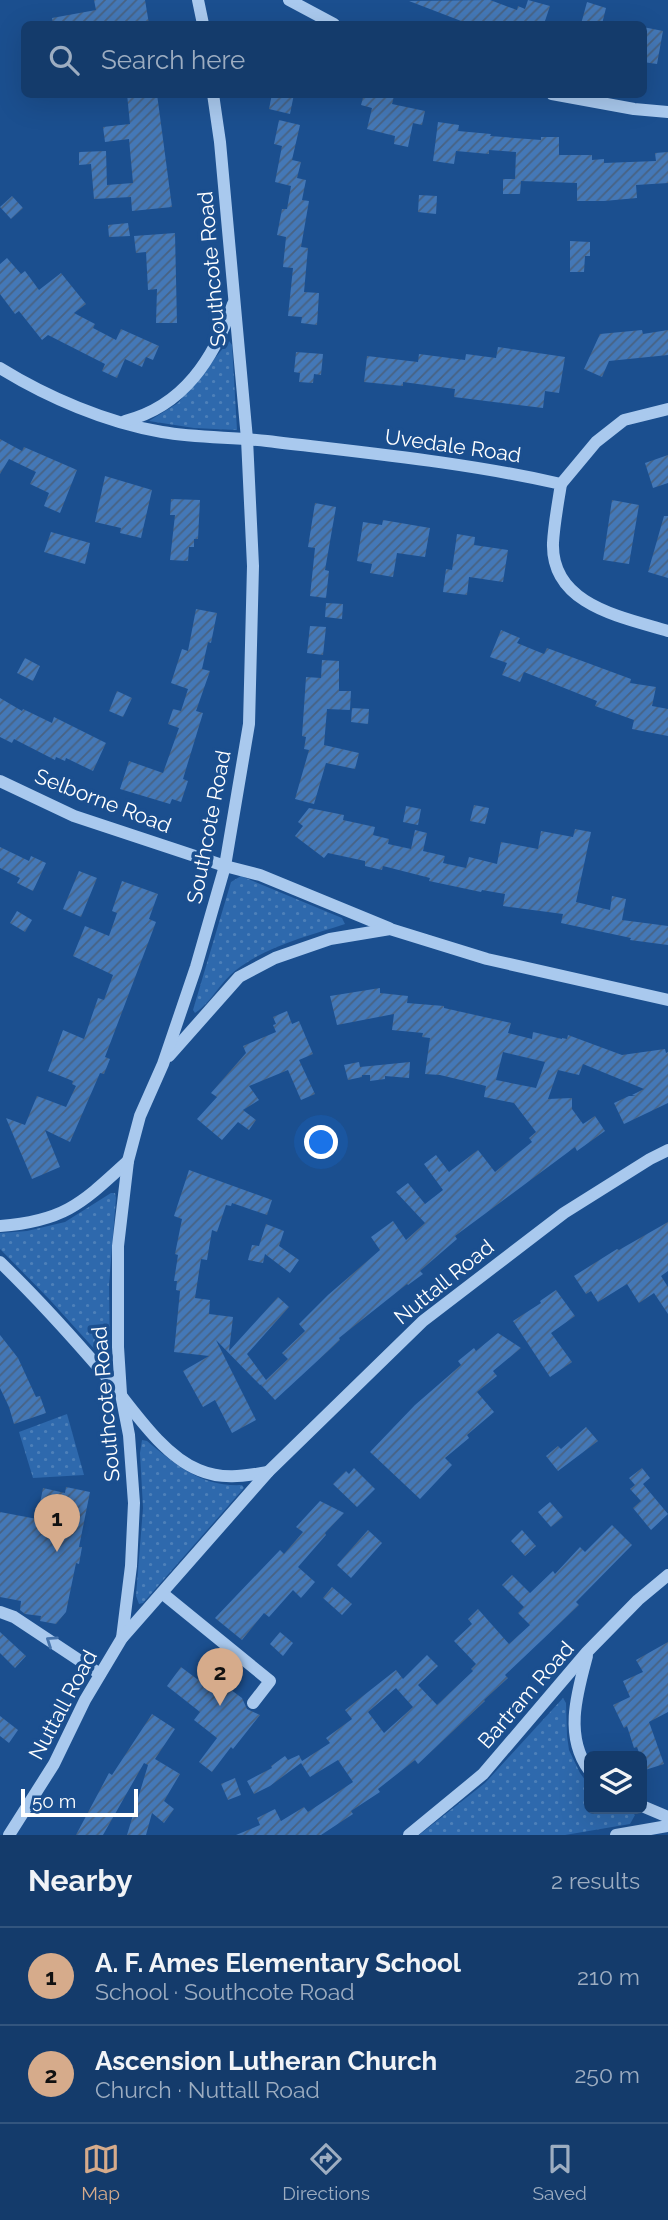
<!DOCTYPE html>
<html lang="en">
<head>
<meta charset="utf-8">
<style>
	body { margin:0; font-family:Raleway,sans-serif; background:#1d4271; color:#f1f3f6 }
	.controls { position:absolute; right:21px; bottom:21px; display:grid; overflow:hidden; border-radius:10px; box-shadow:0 7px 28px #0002 }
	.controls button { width:63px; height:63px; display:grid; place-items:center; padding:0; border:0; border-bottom:2px solid #33557e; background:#143b6b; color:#f1f3f6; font:35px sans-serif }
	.scale { position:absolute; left:21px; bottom:18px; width:117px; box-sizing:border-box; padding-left:7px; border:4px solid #fff; border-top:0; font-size:19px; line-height:24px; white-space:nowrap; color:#fff; -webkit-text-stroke:5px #1b4f8f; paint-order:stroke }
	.you { position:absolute; left:322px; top:1143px; width:24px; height:24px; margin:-18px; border:5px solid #fff; border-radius:50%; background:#1a73e8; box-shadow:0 0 0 10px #1a73e833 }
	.badge { display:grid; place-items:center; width:46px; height:46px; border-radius:50%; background:#d6ab8b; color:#111; font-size:23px; font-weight:700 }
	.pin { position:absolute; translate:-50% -58px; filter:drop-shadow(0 2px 4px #0008) }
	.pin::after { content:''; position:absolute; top:37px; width:24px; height:21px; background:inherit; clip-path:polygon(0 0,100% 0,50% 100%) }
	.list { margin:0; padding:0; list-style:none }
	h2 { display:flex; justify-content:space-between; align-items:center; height:91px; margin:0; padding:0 28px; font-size:30px }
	h2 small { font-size:23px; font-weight:400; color:#9dadc1 }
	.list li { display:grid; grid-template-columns:46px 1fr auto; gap:21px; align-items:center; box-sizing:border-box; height:98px; padding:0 28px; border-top:2px solid #33557e }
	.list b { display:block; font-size:26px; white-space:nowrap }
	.list p { margin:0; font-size:23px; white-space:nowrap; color:#9dadc1 }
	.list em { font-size:23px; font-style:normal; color:#9dadc1 }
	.icon { flex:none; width:38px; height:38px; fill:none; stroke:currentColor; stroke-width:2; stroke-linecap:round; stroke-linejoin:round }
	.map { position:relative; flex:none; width:668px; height:1835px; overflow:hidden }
	.search { position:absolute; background:#143b6b; box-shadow:0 7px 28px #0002; left:21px; right:21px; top:21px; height:77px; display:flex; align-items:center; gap:18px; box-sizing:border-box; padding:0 24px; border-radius:10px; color:#9dadc1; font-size:26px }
	.sheet { height:287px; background:#143b6b }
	nav { display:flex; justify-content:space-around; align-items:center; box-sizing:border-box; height:98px; border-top:2px solid #33557e; background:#143b6b; font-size:19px; color:#9dadc1 }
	nav a { display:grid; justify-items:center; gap:4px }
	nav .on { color:#d6ab8b }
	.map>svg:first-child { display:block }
	.park { fill:url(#park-dots) }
	.building { fill:url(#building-hatch); fill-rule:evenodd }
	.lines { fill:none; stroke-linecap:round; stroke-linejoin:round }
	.minor { stroke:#a9c9ee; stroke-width:12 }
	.oneway { stroke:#4674ac }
	.labels { text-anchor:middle; stroke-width:7; stroke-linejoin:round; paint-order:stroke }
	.street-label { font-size:21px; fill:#fff; stroke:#1b4f8f }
</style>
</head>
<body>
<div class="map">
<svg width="668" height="1835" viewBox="0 0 668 1835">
	<defs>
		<pattern id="park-dots" width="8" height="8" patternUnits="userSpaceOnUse" patternTransform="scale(1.75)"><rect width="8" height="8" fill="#2e69ad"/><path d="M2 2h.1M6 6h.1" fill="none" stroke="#4d80b9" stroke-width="1.8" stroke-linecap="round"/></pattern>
		<pattern id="building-hatch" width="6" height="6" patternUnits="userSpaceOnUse" patternTransform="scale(1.75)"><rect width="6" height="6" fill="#4478b7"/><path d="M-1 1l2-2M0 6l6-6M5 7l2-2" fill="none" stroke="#486282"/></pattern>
	</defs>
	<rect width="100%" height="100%" fill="#1b4f8f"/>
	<g class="park">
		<path d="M229,341L232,345L237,430L194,428L149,421L178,403Z"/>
		<path d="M241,876L342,918L345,924C308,936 267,946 236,970C220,982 211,1003 195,1013L193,1010L231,882Z"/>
		<path d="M111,1193H115L116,1198L109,1285L110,1358L107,1360L98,1353L50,1300L0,1249V1233L27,1231L65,1222Z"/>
		<path d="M67,1414L84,1475L33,1478L19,1432Z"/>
		<path d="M142,1440L147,1441C176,1465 201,1487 242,1485L244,1488L143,1603L139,1604L136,1596L143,1508L140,1453Z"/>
		<path d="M563,1698L566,1703L567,1736L569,1750L580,1773L589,1785V1809H628L635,1815L630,1824L565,1835H419L485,1783Z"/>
	</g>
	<g class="building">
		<path d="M94,0H145L149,24H53L52,18L96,10Z"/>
		<path d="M490,0L517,10L518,6L525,9L528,0L550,6L544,24H469L409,1Z"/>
		<path d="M587,2L606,8L602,24H581Z"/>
		<path d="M643,27L663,31L657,64L643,62Z"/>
		<path d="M127,94H157L172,207L132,211L131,197L94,199L91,164L79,165V152L106,151L107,185L133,183L129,139L105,142L103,127L130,124Z"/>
		<path d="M272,94H294L290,114L269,109Z"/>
		<path d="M364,94L394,96L392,104L425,111L422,125L413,123L408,147L394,144L395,136L367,129L372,108L361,105Z"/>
		<path d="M279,120L300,125L292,160L301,162L297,178L306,180L302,200L309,201L301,247L308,248L304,292L319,293L317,325L301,323L302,317L288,316L293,268L283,267L286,237L277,235L282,209H287L291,186L275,182L282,146L274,144Z"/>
		<path d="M438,122L459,125L458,131L491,134L490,136L541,140V137H559V155H592V160L604,159V163L656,161L655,153L668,152V183L636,185L637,198L604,201H577V183L521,181L520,194H503V179H515L516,152L489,150V154L456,151L454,164L433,161Z"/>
		<path d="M419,195L437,196L436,214L418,212Z"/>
		<path d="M12,196L23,208L11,219L0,207Z"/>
		<path d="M128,223L130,236L109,237L108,225Z"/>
		<path d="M175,233L177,323H156L157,289L148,290L146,252L136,253L134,236Z"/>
		<path d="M570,241L590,242V256H585L584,272H570Z"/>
		<path d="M7,258L21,274L25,271L39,290L61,273L86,304L74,313L95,324L93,328L116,340L121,329L159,346L153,360L146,357L142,367L125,359L117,378L102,371L105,364L48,335L42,340L19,311L15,314L0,294V264Z"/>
		<path d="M642,330L643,334L668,330V355L609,361L602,377L584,369L600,334Z"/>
		<path d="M498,347L565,357L559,393L545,391L543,408L454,397L455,389L403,382V386L364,382L367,356L418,362L419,354L465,360L466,354L496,358Z"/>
		<path d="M296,352L323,354L321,375L314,374L313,383L299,382L300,373L294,372Z"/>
		<path d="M0,439L22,451L24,447L77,470L60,513L44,506L49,493L30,484L36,472L9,459L0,474Z"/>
		<path d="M668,455V483L653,488L645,463Z"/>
		<path d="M105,476L152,490L141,538L120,533L121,528L95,522Z"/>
		<path d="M171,499L200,500L198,539H194V547H189L188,561L170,560L175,515H170Z"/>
		<path d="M612,500L639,505L629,564L603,560Z"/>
		<path d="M315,503L336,507L325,570L329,571L326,598L310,596L315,548L308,547Z"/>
		<path d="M664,516H668V578L648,572Z"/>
		<path d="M383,520L430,528L425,557L397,553L393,577L370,573L372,564L357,561L363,522L382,525Z"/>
		<path d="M51,532L90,543L85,564L44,552Z"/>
		<path d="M457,534L475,537L474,545L508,550L503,582L469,577L467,595L443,592L446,569L452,570Z"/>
		<path d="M326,603L343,604L342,619L325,617Z"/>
		<path d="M196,609L217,613L211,643L208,642L202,669L210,671L196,711L203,713L183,779L188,781L181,802L172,799L170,804L120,789L129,761L163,773L179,728L168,724L173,709L181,711L188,689L171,683L182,649L188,651Z"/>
		<path d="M310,626L326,627L323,655L307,653Z"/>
		<path d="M501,630L520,638L517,643L544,654L547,648L631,679L630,683L656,687L652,706L668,709V736L632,729L634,720L595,706L597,701L524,672L520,682L502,675L507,663L490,657Z"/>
		<path d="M25,658L40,666L33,681L17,673Z"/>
		<path d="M322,660L339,661V691H351L350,710L327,709L324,745L359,753L355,769L326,763L314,804L295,799L309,750L304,749L306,737L302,736L306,677L321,678Z"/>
		<path d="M117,691L132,698L123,717L109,711Z"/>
		<path d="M0,698L22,711L23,709L52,723L54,717L106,743L93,771L66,758L65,761L56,757L55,760L14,739L12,743L0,737Z"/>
		<path d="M352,708L369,709L368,724L351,722Z"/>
		<path d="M474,805L489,808L485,824L470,821Z"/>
		<path d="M406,806L421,809L418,825L403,822Z"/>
		<path d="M309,808L344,815L343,820L375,827L373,835L389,839L388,844L411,849L415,830L427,833L423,851L445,856L443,863L466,868L469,857L497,864L501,842L538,849L541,831L573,837L575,829L591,832L576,902L610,910L612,896L626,899L622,920L668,926V945L630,940L631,938L561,923L563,914L503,906L505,894L482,890L481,892L429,881L430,878L383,866L382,870L365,866V861L328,853L324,858L295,836L303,826L298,822Z"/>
		<path d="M0,847L29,861L31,856L46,863L33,891L17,883L20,878L0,868Z"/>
		<path d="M79,871L97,878L81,917L63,909Z"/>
		<path d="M122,881L158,894L149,919L156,922L105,1057L110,1059L104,1074L100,1073L70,1142L45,1130L60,1167L32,1179L6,1118L25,1125L37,1096L66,1107L76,1086L72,1084L73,1081L48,1071L63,1030L84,1039L98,998L104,1000L113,975L73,956L85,926L109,936L117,913L112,911Z"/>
		<path d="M17,911L32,920L25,932L10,923Z"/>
		<path d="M380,988V993L408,996L407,1003L444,1006V1008L511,1023L508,1033L532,1039L533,1032L562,1039V1038L567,1039L568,1035L622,1055L665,1049L666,1053L668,1052V1103L624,1124L614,1103L629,1096H636L632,1095L644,1089L583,1064L579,1075L558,1070L548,1099L572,1098V1109L583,1124L595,1116L605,1131L577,1151L575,1147L455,1236L457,1239L420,1271L423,1274L408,1285L407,1284L339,1338L340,1340L275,1400L261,1385L262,1384L260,1385L216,1340L256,1420L232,1433L215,1400L203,1407L183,1371L209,1356L174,1352L180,1291L176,1290L177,1281H174L178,1255L175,1254L182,1219L174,1216L189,1170L272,1200L267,1215L232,1203L231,1206L226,1205L217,1232L212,1230L207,1260L201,1259L195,1298L210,1300L209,1314L233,1317L229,1351L278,1297L289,1307L247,1354L266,1380L288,1359L282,1353L305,1331L299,1324L328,1295L380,1250L371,1237L393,1221L406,1240L425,1223L396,1192L408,1183L425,1204L443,1190L424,1164L436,1155L449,1172L478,1150L495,1172L532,1142L529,1138L536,1132L514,1103L484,1097L486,1086L440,1075L425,1074L430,1038L422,1037L423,1033L392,1030L394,1014L337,1025L330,996ZM503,1052L545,1062L536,1088L496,1080Z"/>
		<path d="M287,1011L292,1024L299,1021L313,1054L299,1060L315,1094L301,1100L288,1070L249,1086L259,1100L243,1110L256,1120L249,1130L238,1122L222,1140L197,1119L217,1097L211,1093L246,1053L243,1046L276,1032L273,1025L276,1024L273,1017Z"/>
		<path d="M359,1062L360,1067L410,1062L409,1078L385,1076V1079L370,1081V1075H362V1077L348,1080L344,1065Z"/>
		<path d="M668,1222V1271L661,1276L668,1287V1314L654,1293L639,1303L627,1284L598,1302L591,1291L586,1294L574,1276L617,1249L619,1250Z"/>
		<path d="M266,1224L284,1231L279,1246L299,1260L290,1273L265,1254L263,1263L248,1260L252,1245L259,1246Z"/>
		<path d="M556,1290L575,1316L551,1333L572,1362L550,1377L513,1321L541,1303L540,1301Z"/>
		<path d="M498,1333L521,1348L493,1371L497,1376L477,1392L494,1412L467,1435L469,1438L445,1458L452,1465L420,1499L370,1452L415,1405L461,1365L458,1361L474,1348L476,1351Z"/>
		<path d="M0,1335L18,1358L36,1397L40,1396L46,1413L14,1424L9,1407L0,1388Z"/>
		<path d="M586,1427L598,1441L558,1471L546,1456L558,1446L561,1449Z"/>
		<path d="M354,1468L375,1489L357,1507L333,1484L346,1471L349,1474Z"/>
		<path d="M642,1468L650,1478L643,1484L668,1514L651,1530L633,1508L641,1501L630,1489L635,1485L629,1478Z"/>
		<path d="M66,1487L90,1492L79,1547H82L79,1564L76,1563L66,1612L56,1624L40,1621L41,1616L25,1614L20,1610L21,1601L0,1597V1512L37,1519L43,1488L65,1493Z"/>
		<path d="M320,1501L344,1513L325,1533L326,1535L298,1567L315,1582L301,1598L293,1590L269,1617L264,1613L242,1640L215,1618L280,1550L284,1554L303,1532L296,1527Z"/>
		<path d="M550,1502L563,1517L551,1527L538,1512Z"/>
		<path d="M612,1525L632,1545L576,1602L579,1605L505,1675L508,1678L484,1700L485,1701L418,1764L415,1760L378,1789L380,1792L351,1811L353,1814L321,1835H236L260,1825L257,1818L275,1809L281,1821L304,1807L308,1812L353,1782L338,1760L310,1777L301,1763L270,1786L254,1794L247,1781L272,1768L271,1766L285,1756L288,1760L299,1755L302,1761L330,1743L326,1738L352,1719L345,1710L396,1670L403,1679L427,1655L438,1666L418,1685L437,1705L473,1671L471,1669L476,1664L454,1641L472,1624L468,1619L478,1609L509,1644L530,1625L518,1613L524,1607L502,1585L512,1575L530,1593L553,1571L555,1574L580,1547L585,1552ZM396,1688L413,1707L384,1733L368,1712Z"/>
		<path d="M368,1530L382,1543L351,1578L337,1565Z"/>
		<path d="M522,1530L536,1546L525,1556L511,1541Z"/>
		<path d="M332,1587L352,1604L342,1615L323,1598Z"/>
		<path d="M0,1632L26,1656L15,1668L0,1653Z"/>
		<path d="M280,1632L293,1643L283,1656L270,1644Z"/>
		<path d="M668,1642V1712L649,1722L664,1764L645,1770L637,1747L634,1748L627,1726L624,1728L613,1705L630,1697L623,1681L643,1672L636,1660Z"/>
		<path d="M181,1667L205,1685L207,1683L217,1690L223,1684L242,1698L247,1709L260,1715L233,1749L231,1747L212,1772L199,1762L217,1738L194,1720L200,1712L167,1686Z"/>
		<path d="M152,1714L175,1729L155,1759L180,1774L164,1801L174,1809L164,1823L152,1813L146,1835H127L148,1765L144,1763L103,1835H76L109,1773L112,1775Z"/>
		<path d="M0,1716L18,1730L9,1743L0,1736Z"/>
		<path d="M235,1778L241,1795L228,1800L221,1784Z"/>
	</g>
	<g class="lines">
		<g class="minor">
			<path d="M198,0L203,24"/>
			<path d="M289,0L334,24"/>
			<path d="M552,94L634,109L668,112"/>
			<path d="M0,368C47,397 107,423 162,432C197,438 232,437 267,441C366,453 464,462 561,484C558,503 554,524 553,543C551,605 622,617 668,631"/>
			<path d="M125,421C184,406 214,358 233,304"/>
			<path d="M561,484L596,442L624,420L668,409"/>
			<path d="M0,781L74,816L225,866L260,875L389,928"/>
			<path d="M169,1056L239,977L275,958L330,939L390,929L487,959L668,1000"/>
			<path d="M0,1226C65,1221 82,1203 128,1161"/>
			<path d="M0,1262C34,1295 67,1331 99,1368C127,1400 159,1454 199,1470C222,1480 244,1476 268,1472"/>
			<path d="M162,1593L270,1681L253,1703"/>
			<path d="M0,1612L14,1617L100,1674"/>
			<path d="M122,1638L131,1566L134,1503L129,1435L121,1394L118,1347V1246L128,1161L140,1116L163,1064L196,967L225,866L249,724L253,566L247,439L220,142L213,94"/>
			<path d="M587,1656C577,1693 564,1736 589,1770"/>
			<path d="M642,1806L668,1817"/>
			<path d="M9,1835L54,1764L85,1700L122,1638L268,1472L423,1321L564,1213L650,1159L668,1150"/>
			<path d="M409,1835L483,1774L587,1652L638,1600L668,1575"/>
			<path d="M616,1835L668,1826"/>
		</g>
	</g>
	<defs><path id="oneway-chevron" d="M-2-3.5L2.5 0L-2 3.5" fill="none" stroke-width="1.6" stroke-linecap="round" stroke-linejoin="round" transform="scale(1.75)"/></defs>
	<use class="oneway" href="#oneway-chevron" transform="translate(51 1641) rotate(-146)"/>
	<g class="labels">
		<g class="street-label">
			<text transform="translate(212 269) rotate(-95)" y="7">Southcote Road</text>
			<text transform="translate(453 446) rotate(8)" y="7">Uvedale Road</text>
			<text transform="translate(103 801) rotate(21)" y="7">Selborne Road</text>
			<text transform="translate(209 827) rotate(-79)" y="7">Southcote Road</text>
			<text transform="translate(444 1282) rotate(-39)" y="7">Nuttall Road</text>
			<text transform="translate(106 1404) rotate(-95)" y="7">Southcote Road</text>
			<text transform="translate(526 1695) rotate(-49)" y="7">Bartram Road</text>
			<text transform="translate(63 1705) rotate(-62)" y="7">Nuttall Road</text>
		</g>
	</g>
</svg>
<div class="controls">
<button><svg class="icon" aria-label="layers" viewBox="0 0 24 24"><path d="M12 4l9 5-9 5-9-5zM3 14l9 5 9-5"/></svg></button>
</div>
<div class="scale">50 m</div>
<div class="you"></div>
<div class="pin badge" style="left:57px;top:1552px">1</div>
<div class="pin badge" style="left:220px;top:1706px">2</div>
<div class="search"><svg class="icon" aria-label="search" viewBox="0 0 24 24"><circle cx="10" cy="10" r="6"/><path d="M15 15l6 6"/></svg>Search here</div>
</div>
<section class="sheet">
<h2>Nearby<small>2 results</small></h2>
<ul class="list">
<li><span class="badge">1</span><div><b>A. F. Ames Elementary School</b><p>School · Southcote Road</p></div><em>210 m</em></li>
<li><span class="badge">2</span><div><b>Ascension Lutheran Church</b><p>Church · Nuttall Road</p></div><em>250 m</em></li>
</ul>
</section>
<nav>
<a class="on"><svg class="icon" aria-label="map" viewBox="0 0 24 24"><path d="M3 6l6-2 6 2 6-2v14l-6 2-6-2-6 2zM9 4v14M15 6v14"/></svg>Map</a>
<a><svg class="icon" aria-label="directions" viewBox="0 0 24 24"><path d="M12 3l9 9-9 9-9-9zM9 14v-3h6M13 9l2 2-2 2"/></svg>Directions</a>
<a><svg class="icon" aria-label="saved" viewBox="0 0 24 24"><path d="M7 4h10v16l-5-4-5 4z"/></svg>Saved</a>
</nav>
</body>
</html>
